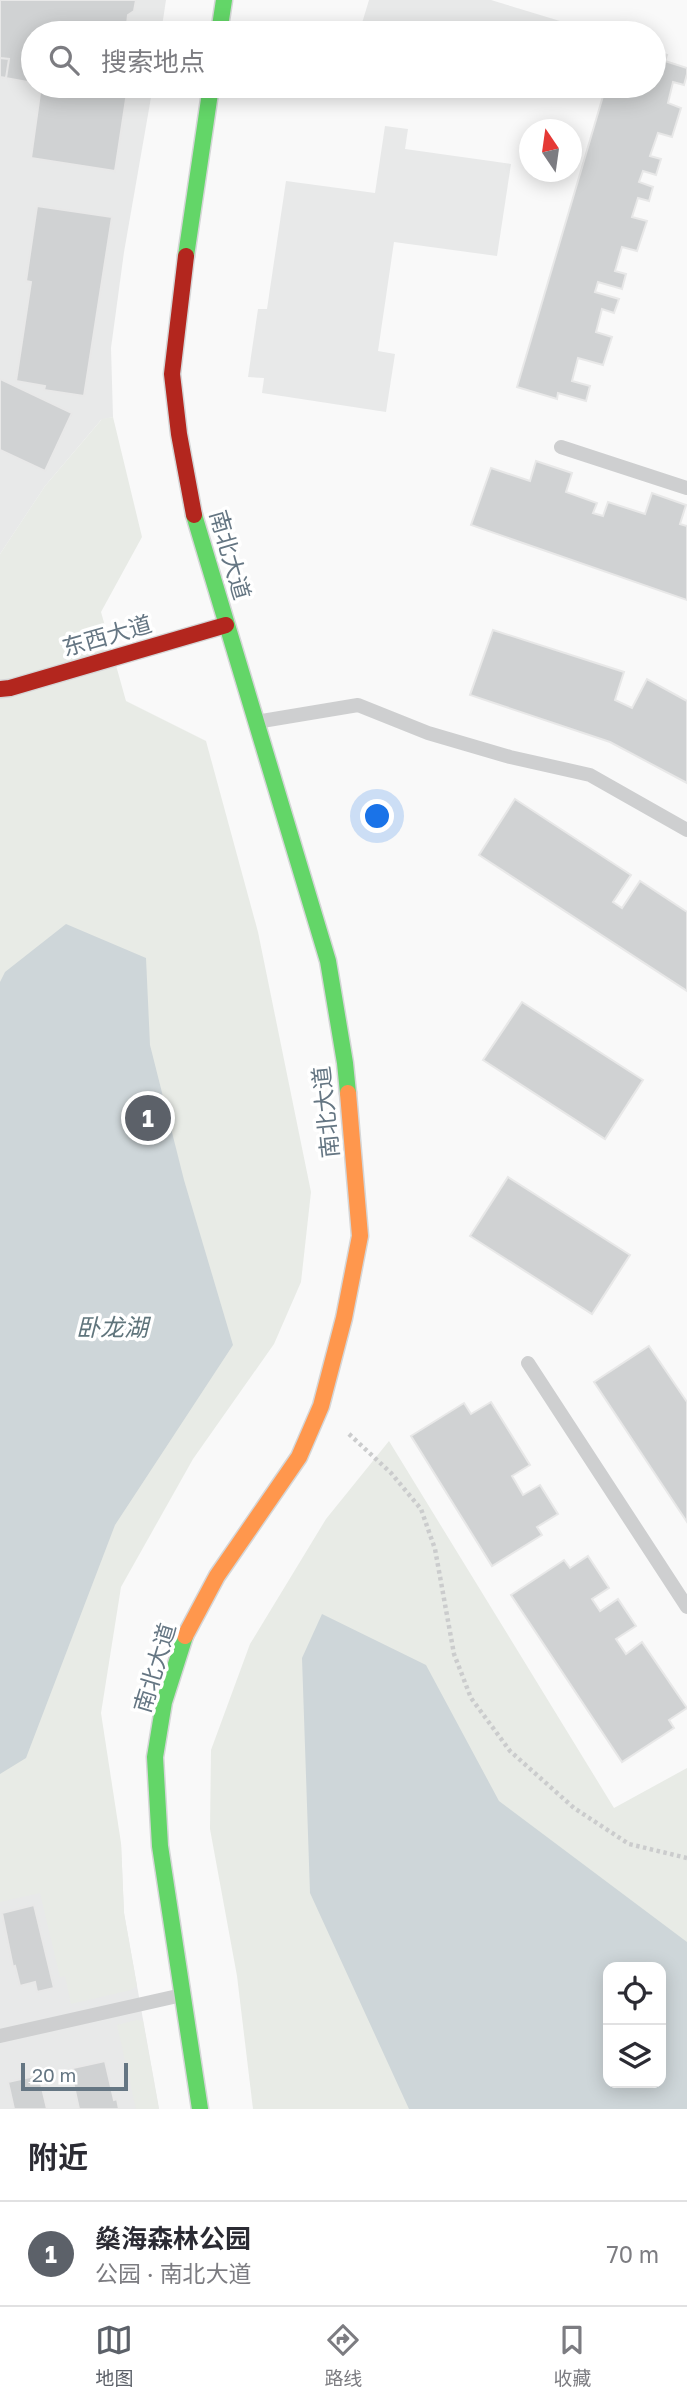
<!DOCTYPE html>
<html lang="zh">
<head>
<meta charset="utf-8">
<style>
	body { margin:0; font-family:"Golos Text","Noto Sans SC",sans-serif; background:#f2f2f3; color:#2b2b33 }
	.controls { position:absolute; right:21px; bottom:21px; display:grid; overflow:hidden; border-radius:14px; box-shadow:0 4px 18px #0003 }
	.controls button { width:63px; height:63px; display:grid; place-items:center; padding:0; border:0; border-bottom:2px solid #e1e1e2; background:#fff; color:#2b2b33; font:35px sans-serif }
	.compass { position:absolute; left:519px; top:119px; width:63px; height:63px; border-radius:50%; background:#fff; box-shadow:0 4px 18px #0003; rotate:347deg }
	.scale { position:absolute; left:21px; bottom:18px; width:107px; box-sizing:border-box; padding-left:7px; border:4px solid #657683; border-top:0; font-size:19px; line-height:24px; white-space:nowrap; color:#657683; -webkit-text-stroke:5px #fff; paint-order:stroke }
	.you { position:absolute; left:378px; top:817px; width:24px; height:24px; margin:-18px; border:5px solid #fff; border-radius:50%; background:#1a73e8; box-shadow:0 0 0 10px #1a73e833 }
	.badge { display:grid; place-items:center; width:46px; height:46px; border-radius:50%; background:#5c6169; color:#fff; font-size:23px; font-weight:700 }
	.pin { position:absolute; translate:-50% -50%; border:4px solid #fff; box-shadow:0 2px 7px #0006 }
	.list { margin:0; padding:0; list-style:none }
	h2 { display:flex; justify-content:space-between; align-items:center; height:91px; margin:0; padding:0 28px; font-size:30px }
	h2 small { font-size:23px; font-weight:400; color:#7c7c81 }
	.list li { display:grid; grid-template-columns:46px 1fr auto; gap:21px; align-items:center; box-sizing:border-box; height:105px; padding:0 28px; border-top:2px solid #e1e1e2 }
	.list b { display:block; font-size:26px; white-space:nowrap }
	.list p { margin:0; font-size:23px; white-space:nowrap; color:#7c7c81 }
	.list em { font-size:23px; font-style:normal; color:#7c7c81 }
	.icon { flex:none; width:38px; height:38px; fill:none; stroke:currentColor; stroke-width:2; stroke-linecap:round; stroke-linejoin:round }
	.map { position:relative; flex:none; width:687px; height:2109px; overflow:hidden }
	.search { position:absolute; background:#fff; box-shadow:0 4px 18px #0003; left:21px; right:21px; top:21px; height:77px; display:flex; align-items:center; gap:18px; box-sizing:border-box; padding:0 24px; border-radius:38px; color:#7c7c81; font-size:26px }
	.sheet { height:196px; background:#fff }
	nav { display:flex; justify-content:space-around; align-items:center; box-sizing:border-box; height:98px; border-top:2px solid #e1e1e2; background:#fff; font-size:19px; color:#7c7c81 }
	nav a { display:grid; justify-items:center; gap:4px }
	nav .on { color:#5c6169 }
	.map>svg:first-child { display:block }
	.built { fill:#e8e9e9 }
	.green { fill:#e8ebe6; fill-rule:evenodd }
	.water { fill:#ced6d9; fill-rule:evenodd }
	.building { fill:#d0d2d3; stroke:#e8e8e8; stroke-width:2 }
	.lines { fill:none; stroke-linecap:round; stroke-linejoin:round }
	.fast-casing { stroke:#d5d6d7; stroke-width:19 }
	.slow-casing { stroke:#d5d6d7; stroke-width:19 }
	.jam-casing { stroke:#d5d6d7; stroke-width:19 }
	.path { stroke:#cbcccd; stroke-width:4.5; stroke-dasharray:3.5 3.5; stroke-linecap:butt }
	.lane { stroke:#cecfd0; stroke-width:14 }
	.fast { stroke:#63d668; stroke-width:16 }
	.slow { stroke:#ff974d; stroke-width:16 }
	.jam { stroke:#b3261e; stroke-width:16 }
	.labels { text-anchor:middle; stroke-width:7; stroke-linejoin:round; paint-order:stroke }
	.street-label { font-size:23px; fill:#657683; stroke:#fff }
	.water-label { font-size:24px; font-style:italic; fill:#60757c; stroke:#fff }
</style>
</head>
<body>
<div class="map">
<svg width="687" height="2109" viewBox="0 0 687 2109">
	<rect width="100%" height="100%" fill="#f9f9f9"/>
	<g class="built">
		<path d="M0,0H166L161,33H33V86H153L124,252L111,348L113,417L101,420L45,486L0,554Z"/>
		<path d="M369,0H491L583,28L582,33H359Z"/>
		<path d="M385,126L408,129L405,149L511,164L497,256L394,242L378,351L395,354L386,412L262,393L264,378L248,377L258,309H267L286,181L375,193Z"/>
		<path d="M0,1824L121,1843L124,1913L159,2109H0Z"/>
	</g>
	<g class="green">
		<path d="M113,417L142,537L101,612L126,701L206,741L258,932L311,1192L301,1282L274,1344L193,1459L121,1587L101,1713L121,1843L124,1913L137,1986L131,1990L71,2004L65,1976L60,1977L40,1893L0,1902V554L45,486L102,419Z"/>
		<path d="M389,1441L614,1808L687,1768V2109H253L237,1976L210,1829L211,1750L250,1644L326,1519ZM608,1967H661V2083H608Z"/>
		<path d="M136,2020L143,2021L159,2109H136L117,2025Z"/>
	</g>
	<g class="water">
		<path d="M66,924L146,958L150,1045L184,1180L233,1345L115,1525L26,1758L0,1774V982L5,972Z"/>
		<path d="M322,1614L426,1665L499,1801L687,1942V2109H409L310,1893L302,1658ZM608,1967H661V2083H608Z"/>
	</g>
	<g class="building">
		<path d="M0,0H136L134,11L128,15L126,33H33V83L0,77Z"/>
		<path d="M654,51L667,55L665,61L687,68V74L684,85L673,82L668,103L681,108L672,137L658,133L650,156L661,159L656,175L643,171L639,182L653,187L649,201L638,198L632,217L647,221L637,251L622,247L615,271L626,274L622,289L598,282L595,292L619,299L614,313L602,309L596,332L612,337L603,365L578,358L572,381L590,386L586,401L558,393L557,399L517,387L606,86H654Z"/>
		<path d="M0,58L9,59L6,78L0,77Z"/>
		<path d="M41,86H128L115,171L31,158Z"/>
		<path d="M37,206L112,217L84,396L44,390L45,386L16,381L31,282L26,281Z"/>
		<path d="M0,379L72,413L45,471L0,450Z"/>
		<path d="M536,461L572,473L566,492L597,503L593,513L603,516L608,502L645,514L652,493L686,505L680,524L687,526V600L471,525L491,468L530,481Z"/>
		<path d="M493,630L624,672L615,700L632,708L647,679L687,701V783L610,742L470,695Z"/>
		<path d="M515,799L631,875L613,902L622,908L640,881L687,912V991L479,855Z"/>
		<path d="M522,1002L643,1080L605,1139L483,1060Z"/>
		<path d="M508,1177L630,1255L592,1314L470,1236Z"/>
		<path d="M649,1346L687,1402V1522L594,1382Z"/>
		<path d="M491,1402L530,1465L512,1476L523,1495L540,1485L558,1514L537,1527L542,1535L492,1566L411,1436L464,1403L471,1414Z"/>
		<path d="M588,1556L609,1588L592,1599L600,1611L618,1599L636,1626L616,1639L626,1654L642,1642L687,1708L669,1720L674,1728L622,1762L511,1595L564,1560L570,1568Z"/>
		<path d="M34,1905L54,1988L37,1992L35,1982L20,1986L15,1966L13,1967L2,1913Z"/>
		<path d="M105,2061L114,2100L117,2099L119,2109H79L72,2077L75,2076L73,2068Z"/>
		<path d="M39,2075L47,2109H14L8,2082Z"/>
	</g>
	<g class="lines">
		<g class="fast-casing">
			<g id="fast">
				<path d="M219,33L224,0"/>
				<path d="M186,256L211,86"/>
				<path d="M194,515L328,961L345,1063L348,1093"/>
				<path d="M185,1636L164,1702L155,1757L160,1846L200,2109"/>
			</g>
		</g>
		<g class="slow-casing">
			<path id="slow" d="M185,1636L217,1576L299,1457L321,1406L344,1318L360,1236L348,1093"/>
		</g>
		<g class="jam-casing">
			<g id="jam">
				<path d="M186,256L172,374L179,434L194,515"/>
				<path d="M0,689L10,688L226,625"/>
			</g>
		</g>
		<path class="path" d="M349,1434L391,1473L421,1509L435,1549L454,1654L471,1698L510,1751L574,1808L629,1844L687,1858"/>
		<g class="lane">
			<path d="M561,447L687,488"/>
			<path d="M256,722L358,705L428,733L510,757L590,775L687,830"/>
			<path d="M528,1363L687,1607"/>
			<path d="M0,2036L182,1995"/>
		</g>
		<use href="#fast" class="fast"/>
		<use href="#slow" class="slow"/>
		<use href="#jam" class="jam"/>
	</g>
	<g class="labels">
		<g class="street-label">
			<text transform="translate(230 555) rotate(74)" y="8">南北大道</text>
			<text transform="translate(107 636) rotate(-16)" y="8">东西大道</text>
			<text transform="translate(326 1112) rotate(-96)" y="8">南北大道</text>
			<text transform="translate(155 1668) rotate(-73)" y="8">南北大道</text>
		</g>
		<g class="water-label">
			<text x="112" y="1336">卧龙湖</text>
		</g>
	</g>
</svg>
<div class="controls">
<button><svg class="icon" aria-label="locate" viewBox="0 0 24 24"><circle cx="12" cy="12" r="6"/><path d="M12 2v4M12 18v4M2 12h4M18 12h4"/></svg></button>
<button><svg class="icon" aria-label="layers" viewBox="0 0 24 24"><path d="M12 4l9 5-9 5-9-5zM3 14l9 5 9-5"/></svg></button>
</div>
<svg class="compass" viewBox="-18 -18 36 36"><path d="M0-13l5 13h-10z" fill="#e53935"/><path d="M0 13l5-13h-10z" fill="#7c7c81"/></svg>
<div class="scale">20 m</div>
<div class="you"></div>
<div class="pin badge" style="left:148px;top:1118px">1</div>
<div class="search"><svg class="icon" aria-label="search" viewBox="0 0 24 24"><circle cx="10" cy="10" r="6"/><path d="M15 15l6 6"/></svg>搜索地点</div>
</div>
<section class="sheet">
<h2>附近<small></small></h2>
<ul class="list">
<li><span class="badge">1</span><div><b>燊海森林公园</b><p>公园 · 南北大道</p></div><em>70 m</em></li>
</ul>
</section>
<nav>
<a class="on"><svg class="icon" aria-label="map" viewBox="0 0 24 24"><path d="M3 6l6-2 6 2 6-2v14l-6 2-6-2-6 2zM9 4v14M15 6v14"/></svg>地图</a>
<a><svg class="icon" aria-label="directions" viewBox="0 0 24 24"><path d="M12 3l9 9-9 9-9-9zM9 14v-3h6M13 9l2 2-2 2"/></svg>路线</a>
<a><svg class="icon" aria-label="saved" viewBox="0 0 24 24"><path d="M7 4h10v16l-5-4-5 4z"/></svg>收藏</a>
</nav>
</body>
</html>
